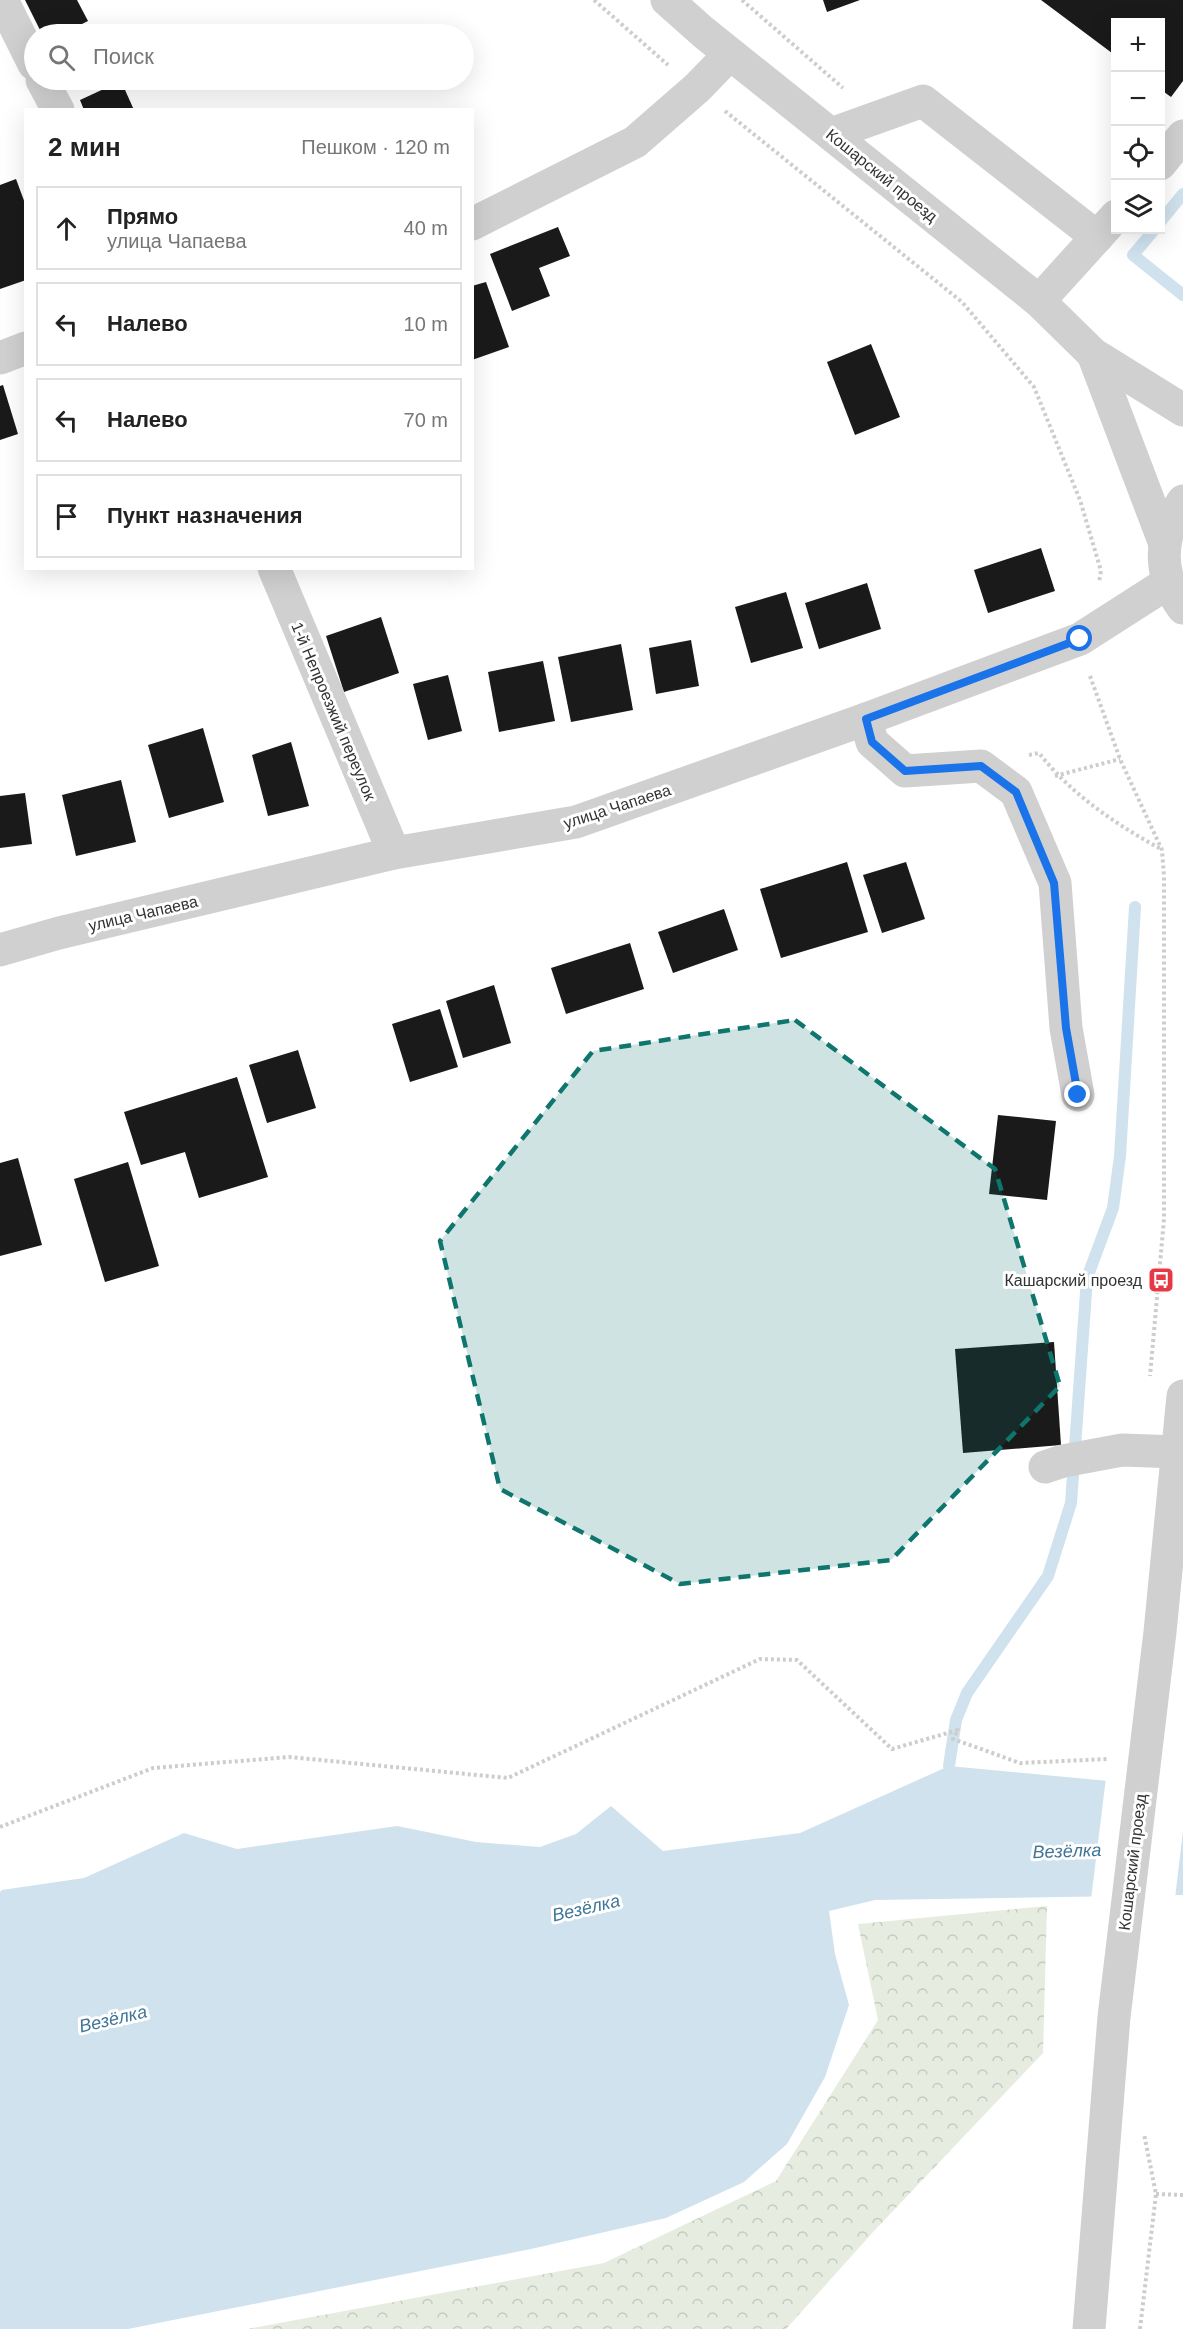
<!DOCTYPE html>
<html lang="ru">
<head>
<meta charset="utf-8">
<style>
	body { margin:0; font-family:Helvetica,sans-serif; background:#f6f6f6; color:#222 }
	.controls { position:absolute; right:18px; top:18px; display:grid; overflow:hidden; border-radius:0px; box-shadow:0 6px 24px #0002 }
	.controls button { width:54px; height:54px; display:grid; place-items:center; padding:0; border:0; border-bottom:2px solid #e0e0e0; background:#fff; color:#222; font:30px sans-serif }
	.stop { position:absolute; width:18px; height:18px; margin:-14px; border:4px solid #1a73e8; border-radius:50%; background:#fff }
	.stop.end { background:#1a73e8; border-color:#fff; box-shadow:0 2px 6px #0008 }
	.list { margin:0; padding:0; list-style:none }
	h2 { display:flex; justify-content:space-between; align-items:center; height:78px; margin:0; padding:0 24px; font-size:26px }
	h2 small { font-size:20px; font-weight:400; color:#767676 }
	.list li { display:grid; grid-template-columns:39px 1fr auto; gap:18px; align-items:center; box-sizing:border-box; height:84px; margin:0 12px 12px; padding:0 12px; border:2px solid #e0e0e0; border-radius:0px }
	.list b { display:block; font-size:22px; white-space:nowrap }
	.list p { margin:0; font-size:20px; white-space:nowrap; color:#767676 }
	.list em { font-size:20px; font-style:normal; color:#767676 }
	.icon { flex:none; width:33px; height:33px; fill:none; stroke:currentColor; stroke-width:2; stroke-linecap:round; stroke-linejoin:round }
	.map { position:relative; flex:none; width:1183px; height:2329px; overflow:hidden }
	.search { position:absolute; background:#fff; box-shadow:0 6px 24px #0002; left:24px; top:24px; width:450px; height:66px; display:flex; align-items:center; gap:15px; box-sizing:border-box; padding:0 21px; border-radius:33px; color:#767676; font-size:22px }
	.panel { position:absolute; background:#fff; box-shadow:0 6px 24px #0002; left:24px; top:108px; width:450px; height:462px; border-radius:0px }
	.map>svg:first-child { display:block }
	.forest { fill:url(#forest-crowns) }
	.water { fill:#cfe2ee }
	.pier { fill:#fff }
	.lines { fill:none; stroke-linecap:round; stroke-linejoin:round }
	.stream { stroke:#cfe2ee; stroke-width:12 }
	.building { fill:#1a1a1a }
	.path { stroke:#cdcdcd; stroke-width:4; stroke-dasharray:3 3; stroke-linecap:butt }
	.minor { stroke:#d0d0d0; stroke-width:33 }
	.route { stroke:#1a73e8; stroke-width:8 }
	.marked { fill:#0f766e; fill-opacity:0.2; stroke:#0f766e; stroke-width:4.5; stroke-dasharray:12 8; stroke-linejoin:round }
	.labels { text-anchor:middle; stroke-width:6; stroke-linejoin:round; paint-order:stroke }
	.street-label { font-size:16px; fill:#333; stroke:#fff }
	.poi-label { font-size:16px; fill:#333; stroke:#fff; text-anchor:end }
	.water-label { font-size:18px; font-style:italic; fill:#3f7597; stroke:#fff }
</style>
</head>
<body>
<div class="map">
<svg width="1183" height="2329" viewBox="0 0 1183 2329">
	<defs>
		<pattern id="forest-crowns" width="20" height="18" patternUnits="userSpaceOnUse" patternTransform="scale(1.5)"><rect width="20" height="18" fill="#e6ecdf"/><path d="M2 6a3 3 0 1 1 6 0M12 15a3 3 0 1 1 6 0" fill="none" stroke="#c6cbc0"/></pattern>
	</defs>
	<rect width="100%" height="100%" fill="#fff"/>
	<path class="forest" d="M1047,1906L1043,2053L874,2231L786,2329H247L604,2263L776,2181L878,2020L858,1924Z"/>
	<path class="water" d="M949,1766L1183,1788V1895L875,1900L829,1911L835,1954L849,2005L825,2077L787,2144L744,2182L666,2218L531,2249L128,2329H0V1892L2,1890L84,1878L184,1833L237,1849L397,1826L476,1842L540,1847L576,1834L611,1806L663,1851L800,1833Z"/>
	<path class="pier" d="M1106,1778L1183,1785V1831L1175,1898L1091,1899Z"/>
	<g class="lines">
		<g class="stream">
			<path d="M1160,222L1183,194"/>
			<path d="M1154,230L1133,255L1183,295"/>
			<path d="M949,1766L956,1720L967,1693L1048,1576L1071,1503L1087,1278L1113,1208L1120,1156L1135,907"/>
		</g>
	</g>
	<g class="building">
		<path d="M25,0H77L88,21L62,34H42Z"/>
		<path d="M823,0H860L827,12Z"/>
		<path d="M1041,0H1183V81L1171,97L1160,89V22H1116V56Z"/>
		<path d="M121,81L134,110H84L80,100Z"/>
		<path d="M16,179L26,206V280L0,289V185Z"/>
		<path d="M558,227L570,256L539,268L550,296L512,311L490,254Z"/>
		<path d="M486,282L509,347L472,360V286Z"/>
		<path d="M871,344L900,417L855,435L827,362Z"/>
		<path d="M3,385L18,434L0,440V386Z"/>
		<path d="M1041,548L1055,591L988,613L974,570Z"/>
		<path d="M867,583L881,629L819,649L805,603Z"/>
		<path d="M786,592L803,648L751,663L735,607Z"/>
		<path d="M381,617L399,673L344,692L326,636Z"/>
		<path d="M691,640L699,686L656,694L649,648Z"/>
		<path d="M621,644L633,710L571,722L558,657Z"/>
		<path d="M543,661L555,721L499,732L488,672Z"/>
		<path d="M448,675L462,731L428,740L413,684Z"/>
		<path d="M203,728L224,802L169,818L148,745Z"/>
		<path d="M291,742L309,806L268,816L252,755Z"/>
		<path d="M121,780L136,842L76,856L62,795Z"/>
		<path d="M25,793L32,844L0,848V796Z"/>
		<path d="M847,862L868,932L781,958L760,889Z"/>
		<path d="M906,862L925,919L882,933L863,875Z"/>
		<path d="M724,909L738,950L673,973L658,932Z"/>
		<path d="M630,943L644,989L566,1014L551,968Z"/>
		<path d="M494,985L511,1043L463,1058L446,1001Z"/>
		<path d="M440,1009L458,1067L410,1082L392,1024Z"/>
		<path d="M298,1050L316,1108L267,1123L249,1065Z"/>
		<path d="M237,1077L268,1177L199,1198L185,1152L141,1165L124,1112Z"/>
		<path d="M998,1115L1056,1121L1047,1200L989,1194Z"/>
		<path d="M18,1158L42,1245L0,1256V1163Z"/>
		<path d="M128,1162L159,1266L105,1282L74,1179Z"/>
		<path d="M1054,1342L1061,1445L963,1453L955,1349Z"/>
	</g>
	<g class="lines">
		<g class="path">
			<path d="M594,0L668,65"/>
			<path d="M742,0L843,88"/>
			<path d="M725,111L962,302L1034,387L1080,500L1101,571L1099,582"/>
			<path d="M1090,676L1120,759L1162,850L1164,877V1219L1150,1376"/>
			<path d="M1029,755L1039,753C1071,794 1115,824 1161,849"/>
			<path d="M1055,776L1120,759"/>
			<path d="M0,1827L153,1768L289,1757L508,1778L760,1659L797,1660L892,1749L958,1730L953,1739L1020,1763L1108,1759"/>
			<path d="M1156,2194L1183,2195"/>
			<path d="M1140,2329L1156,2194L1144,2134"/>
		</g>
		<g class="minor">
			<path d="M2,0L34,64"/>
			<path d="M667,0L703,32L1039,301L1093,354L1183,410"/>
			<path d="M42,80L58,110"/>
			<path d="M831,134L923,101L1097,237"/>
			<path d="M1160,164L1183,136"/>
			<path d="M472,224L635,142L697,88L730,54"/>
			<path d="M1039,301L1116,216"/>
			<path d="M1093,354L1165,544"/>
			<path d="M0,358L26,348"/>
			<path d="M1183,501C1159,536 1157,573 1183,608"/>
			<path d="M274,568L394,853"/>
			<path d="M866,719L872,742L905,771L981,766L1016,792L1055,883L1066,1028L1078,1095"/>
			<path d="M0,950L59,933L394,853L576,822L866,719L1080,639L1169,582"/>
			<path d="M1045,1467L1063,1461L1122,1450L1178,1452"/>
			<path d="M1089,2329L1114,2017L1160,1632L1183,1396"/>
		</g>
	</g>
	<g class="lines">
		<path class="route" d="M1078,1095L1066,1028L1054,883L1016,792L981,766L905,771L872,742L866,719L1080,639"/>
	</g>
	<path class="marked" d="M795,1020L995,1169L1060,1386L891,1560L680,1584L500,1489L440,1241L593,1051Z"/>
	<defs>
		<g id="bus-square" transform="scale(1.35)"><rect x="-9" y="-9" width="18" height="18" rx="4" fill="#e63946" stroke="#fff"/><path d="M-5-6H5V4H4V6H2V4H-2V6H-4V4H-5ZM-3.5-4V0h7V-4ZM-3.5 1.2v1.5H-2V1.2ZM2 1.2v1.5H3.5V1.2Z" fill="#fff"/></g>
	</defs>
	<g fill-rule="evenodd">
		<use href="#bus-square" x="1161" y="1280"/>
	</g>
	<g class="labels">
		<g class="street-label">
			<text transform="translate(882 175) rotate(39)" y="6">Кошарский проезд</text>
			<text transform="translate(334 711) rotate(67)" y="6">1-й Непроезжий переулок</text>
			<text transform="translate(617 806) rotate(-18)" y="6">улица Чапаева</text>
			<text transform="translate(143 913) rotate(-13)" y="6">улица Чапаева</text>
			<text transform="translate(1132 1862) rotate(-83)" y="6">Кошарский проезд</text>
		</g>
		<g class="poi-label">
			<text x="1142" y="1286">Кашарский проезд</text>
		</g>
		<g class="water-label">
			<text transform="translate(1067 1851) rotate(-2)" y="6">Везёлка</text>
			<text transform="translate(586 1908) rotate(-13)" y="6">Везёлка</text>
			<text transform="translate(113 2019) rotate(-13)" y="6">Везёлка</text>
		</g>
	</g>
</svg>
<div class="controls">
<button>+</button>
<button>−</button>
<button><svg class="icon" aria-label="locate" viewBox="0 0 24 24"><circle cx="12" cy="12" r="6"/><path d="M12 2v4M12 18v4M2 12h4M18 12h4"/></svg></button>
<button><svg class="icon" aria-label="layers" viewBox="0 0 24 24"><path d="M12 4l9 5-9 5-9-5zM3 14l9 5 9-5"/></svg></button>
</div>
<div class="stop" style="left:1080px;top:639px"></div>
<div class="stop end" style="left:1078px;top:1095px"></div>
<div class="search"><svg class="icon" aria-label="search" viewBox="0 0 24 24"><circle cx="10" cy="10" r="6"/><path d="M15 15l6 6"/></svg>Поиск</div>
<section class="panel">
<h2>2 мин<small>Пешком · 120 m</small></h2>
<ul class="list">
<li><svg class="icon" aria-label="ahead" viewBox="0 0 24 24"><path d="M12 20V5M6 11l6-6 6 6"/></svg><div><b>Прямо</b><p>улица Чапаева</p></div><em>40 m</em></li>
<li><svg class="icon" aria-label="left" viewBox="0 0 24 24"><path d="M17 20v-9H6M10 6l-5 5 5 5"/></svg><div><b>Налево</b></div><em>10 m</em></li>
<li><svg class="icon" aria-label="left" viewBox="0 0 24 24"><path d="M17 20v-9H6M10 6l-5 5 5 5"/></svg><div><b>Налево</b></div><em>70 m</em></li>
<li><svg class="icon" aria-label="arrive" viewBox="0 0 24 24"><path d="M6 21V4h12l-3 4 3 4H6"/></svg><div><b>Пункт назначения</b></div></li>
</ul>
</section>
</div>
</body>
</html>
